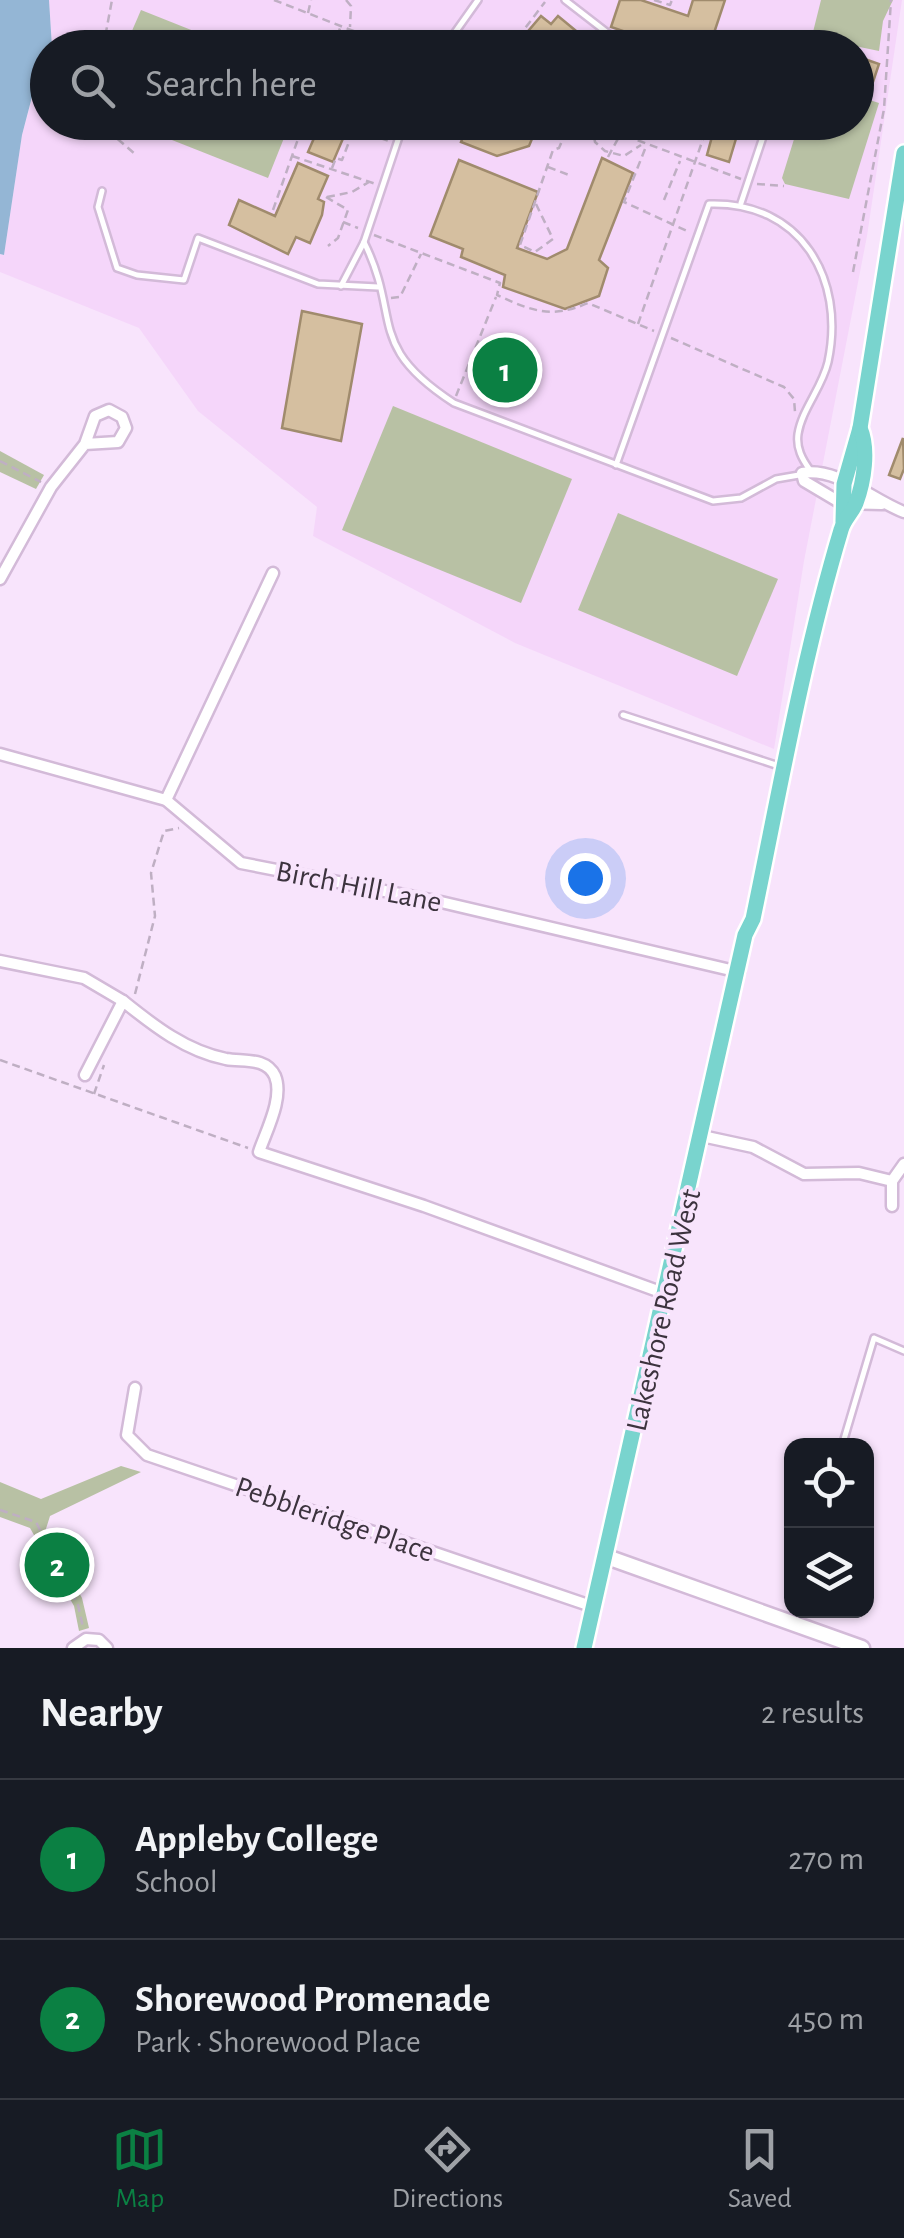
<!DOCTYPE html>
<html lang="en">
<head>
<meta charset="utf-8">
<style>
	body { margin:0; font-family:"Alegreya Sans",sans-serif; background:#242831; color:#f1f3f6 }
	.controls { position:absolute; right:30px; bottom:30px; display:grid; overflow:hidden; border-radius:20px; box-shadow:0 2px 8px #0004 }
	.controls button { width:90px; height:90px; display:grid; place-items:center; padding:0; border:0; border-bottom:2px solid #363941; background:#171b24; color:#f1f3f6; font:50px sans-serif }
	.you { position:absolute; left:585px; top:878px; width:35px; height:35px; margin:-25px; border:8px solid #fff; border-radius:50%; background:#1a73e8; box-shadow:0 0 0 15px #1a73e833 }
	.badge { display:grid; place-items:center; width:65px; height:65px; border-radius:50%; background:#0b8043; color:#fff; font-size:32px; font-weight:700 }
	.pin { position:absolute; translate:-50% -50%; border:5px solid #fff; box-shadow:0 2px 10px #0006 }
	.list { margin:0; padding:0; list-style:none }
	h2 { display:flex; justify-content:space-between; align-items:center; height:130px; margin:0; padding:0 40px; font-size:42px }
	h2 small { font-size:32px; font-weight:400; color:#9ea1a6 }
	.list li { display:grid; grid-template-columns:65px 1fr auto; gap:30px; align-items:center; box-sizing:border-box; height:160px; padding:0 40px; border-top:2px solid #363941 }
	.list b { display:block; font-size:38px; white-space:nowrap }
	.list p { margin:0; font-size:32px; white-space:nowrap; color:#9ea1a6 }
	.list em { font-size:32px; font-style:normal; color:#9ea1a6 }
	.icon { flex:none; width:55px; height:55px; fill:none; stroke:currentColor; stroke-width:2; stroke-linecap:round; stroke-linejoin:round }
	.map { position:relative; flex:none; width:904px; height:1648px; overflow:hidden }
	.search { position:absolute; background:#171b24; box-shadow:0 2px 8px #0004; left:30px; right:30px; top:30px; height:110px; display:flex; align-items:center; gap:25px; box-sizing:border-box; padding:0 35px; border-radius:55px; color:#9ea1a6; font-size:38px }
	.sheet { height:450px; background:#171b24 }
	nav { display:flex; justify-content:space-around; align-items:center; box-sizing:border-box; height:140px; border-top:2px solid #363941; background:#171b24; font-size:28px; color:#9ea1a6 }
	nav a { display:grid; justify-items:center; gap:5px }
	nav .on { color:#0b8043 }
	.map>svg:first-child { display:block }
	.built { fill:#f5d6fa }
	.green { fill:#b8c1a4 }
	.water { fill:#94b6d5 }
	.building { fill:#d5bfa0; stroke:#a08b6d; stroke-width:2.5 }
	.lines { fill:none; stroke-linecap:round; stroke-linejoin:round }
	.lane-casing { stroke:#d3bad8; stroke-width:10 }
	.street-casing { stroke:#d3bad8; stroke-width:15 }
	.secondary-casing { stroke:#d3bad8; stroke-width:19 }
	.primary-casing { stroke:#fff; stroke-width:20 }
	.path { stroke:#bfafc3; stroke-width:2.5; stroke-dasharray:8 5; stroke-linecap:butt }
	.lane { stroke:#fff; stroke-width:5 }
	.street { stroke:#fff; stroke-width:10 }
	.secondary { stroke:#fff; stroke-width:14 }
	.primary { stroke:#79d4ce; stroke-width:15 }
	.labels { text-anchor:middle; stroke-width:8; stroke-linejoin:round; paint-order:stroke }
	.street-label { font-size:30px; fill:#3c333e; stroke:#f8e4fc }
</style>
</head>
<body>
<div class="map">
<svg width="904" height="1648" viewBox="0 0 904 1648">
	<rect width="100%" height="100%" fill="#f8e4fc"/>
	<path class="built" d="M49,0H902L867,236L804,561L774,749L515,643L313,536L317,507L198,411L139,328L0,272V254L4,255L22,135L39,74L47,75L48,122H856V48L52,47Z"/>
	<g class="green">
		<path d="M821,0H893L883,21L879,51L816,38L813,32Z"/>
		<path d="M141,10L234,47H125Z"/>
		<path d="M857,96L879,103L849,199L785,184L782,178L799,123L856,122Z"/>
		<path d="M129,123H290L268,178Z"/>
		<path d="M393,406L572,479L521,603L342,530Z"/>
		<path d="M0,451L44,475L36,489L0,472Z"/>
		<path d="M618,513L778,579L737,676L578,610Z"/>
		<path d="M121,1466L141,1472L50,1516L45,1532L82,1598L89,1628L79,1631L74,1606L30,1528L0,1517V1482L41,1499Z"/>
	</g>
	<path class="water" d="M0,0H49L52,47L48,48L47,75L38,74L22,135L4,255L0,254Z"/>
	<g class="building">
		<path d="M620,0H641L688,16L693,0H725L709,48H673L611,27Z"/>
		<path d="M541,16L551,24L558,16L587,40L581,48H537L524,36Z"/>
		<path d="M856,56L879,64L873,82L856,76Z"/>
		<path d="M321,122H350L333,162L308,152Z"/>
		<path d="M469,122H539L529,146L497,156L461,142Z"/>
		<path d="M716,122H741L729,162L707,155Z"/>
		<path d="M602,158L633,173L599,260L608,268L599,296L565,309L503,287L505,275L461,257L463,249L430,236L459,160L538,192L517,248L547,259L567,249Z"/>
		<path d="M298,163L328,176L318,199L324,202L322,215L310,243L296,237L288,254L229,225L239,200L275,216Z"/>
		<path d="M302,311L362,324L341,441L282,428Z"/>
		<path d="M903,438L904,469L900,479L889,475Z"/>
	</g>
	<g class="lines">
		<g class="lane-casing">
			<g id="lane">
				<path d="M565,0L627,48"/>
				<path d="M444,48L478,0"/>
				<path d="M102,191L98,207L117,268L137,275L184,280L198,238L318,284L378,287"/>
				<path d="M741,203L768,122"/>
				<path d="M364,242C402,319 365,345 454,403L713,501L741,498L776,479L799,475"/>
				<path d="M341,286L364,242L404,122"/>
				<path d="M616,465L709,204C800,201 846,278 828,362C822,388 802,409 798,434C796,448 802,459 810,470"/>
				<path d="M623,715L782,767"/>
				<path d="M842,1446L874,1338L904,1351"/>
			</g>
		</g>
		<g class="street-casing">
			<g id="street">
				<path d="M882,504L841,503L804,481L802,473C838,467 872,500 904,512"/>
				<path d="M0,579L51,487L85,444L95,416L109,410L122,417L126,428L118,442L85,444"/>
				<path d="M0,754L166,800L241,863L441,902L739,972"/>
				<path d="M166,800L273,573"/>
				<path d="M0,961L84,978L123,1001"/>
				<path d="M85,1075L123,1001C154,1026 186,1051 226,1059C244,1062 266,1057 275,1076C284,1098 266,1131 259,1152L424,1206L666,1294"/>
				<path d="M702,1136L753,1147L804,1174L859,1173L892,1181"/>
				<path d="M892,1206V1181L904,1164"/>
				<path d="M135,1388L127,1435L147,1455L594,1607"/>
				<path d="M73,1648L86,1639L99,1640L107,1648"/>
			</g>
		</g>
		<g class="secondary-casing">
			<path id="secondary" d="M607,1557L862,1648"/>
		</g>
		<g class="primary-casing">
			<g id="primary">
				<path d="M843,522L844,484L860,428L904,153"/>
				<path d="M584,1648L745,935L753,919C780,789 803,657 841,530C844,519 852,513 856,503C864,482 869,449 860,428"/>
			</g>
		</g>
		<g class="path">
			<path d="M274,0L397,48"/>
			<path d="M346,0L351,6L350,27"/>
			<path d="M654,0L670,5L672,0"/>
			<path d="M308,13L311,0"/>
			<path d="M103,48L112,0"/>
			<path d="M332,48L341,26"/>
			<path d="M510,48L545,2"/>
			<path d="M98,122L135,154"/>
			<path d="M589,122L741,179"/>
			<path d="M686,122L683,132L702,139"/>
			<path d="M592,125L595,142L605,151L624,156L641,145"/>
			<path d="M645,149L624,202L687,231"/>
			<path d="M292,156L376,184"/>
			<path d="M608,157L627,122"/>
			<path d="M548,167L569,175"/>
			<path d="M332,168L336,158L342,160L354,129L389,141"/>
			<path d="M757,184L784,186"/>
			<path d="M326,197L348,210L338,238L328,246"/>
			<path d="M327,197L352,192L369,182"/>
			<path d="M664,200L680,161"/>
			<path d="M536,204L553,239L535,252L520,245L553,150L559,148L570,122"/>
			<path d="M273,210L304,122"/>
			<path d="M343,222L358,228"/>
			<path d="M374,235L500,283L497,295C532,311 551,319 588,303L654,331"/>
			<path d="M853,272L884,109L891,0"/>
			<path d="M391,298L400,297L421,254"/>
			<path d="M638,324L709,122"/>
			<path d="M671,338L784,387L794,399L795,412"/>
			<path d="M456,396L496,297"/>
			<path d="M0,461L41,482"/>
			<path d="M135,994L155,916L151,873L164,831L179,828"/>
			<path d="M0,1060L248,1148"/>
			<path d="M94,1094L104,1065"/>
			<path d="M0,1510L36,1522L78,1605L83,1627"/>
		</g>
		<use href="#lane" class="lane"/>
		<use href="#street" class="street"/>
		<use href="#secondary" class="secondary"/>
		<use href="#primary" class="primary"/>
	</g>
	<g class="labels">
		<g class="street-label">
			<text transform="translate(359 886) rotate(11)" y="10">Birch Hill Lane</text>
			<text transform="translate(663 1310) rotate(-77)" y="10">Lakeshore Road West</text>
			<text transform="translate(335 1519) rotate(19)" y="10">Pebbleridge Place</text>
		</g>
	</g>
</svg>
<div class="controls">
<button><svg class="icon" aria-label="locate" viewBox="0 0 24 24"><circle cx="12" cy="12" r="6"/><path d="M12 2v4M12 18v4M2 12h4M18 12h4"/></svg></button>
<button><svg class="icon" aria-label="layers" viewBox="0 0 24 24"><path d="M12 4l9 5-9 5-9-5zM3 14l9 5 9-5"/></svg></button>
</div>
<div class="you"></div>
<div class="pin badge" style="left:505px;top:370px">1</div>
<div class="pin badge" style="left:57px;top:1565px">2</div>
<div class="search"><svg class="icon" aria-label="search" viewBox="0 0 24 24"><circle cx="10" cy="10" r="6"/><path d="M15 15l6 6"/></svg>Search here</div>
</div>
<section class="sheet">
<h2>Nearby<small>2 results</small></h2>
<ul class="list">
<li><span class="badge">1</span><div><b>Appleby College</b><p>School</p></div><em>270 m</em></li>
<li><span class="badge">2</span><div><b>Shorewood Promenade</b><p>Park · Shorewood Place</p></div><em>450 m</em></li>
</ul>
</section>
<nav>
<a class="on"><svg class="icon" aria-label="map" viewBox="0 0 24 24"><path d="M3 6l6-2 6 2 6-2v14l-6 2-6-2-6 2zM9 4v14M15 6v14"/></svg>Map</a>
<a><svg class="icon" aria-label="directions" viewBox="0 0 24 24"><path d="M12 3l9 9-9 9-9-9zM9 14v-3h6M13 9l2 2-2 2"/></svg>Directions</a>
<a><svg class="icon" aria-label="saved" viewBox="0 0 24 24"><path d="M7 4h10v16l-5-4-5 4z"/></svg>Saved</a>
</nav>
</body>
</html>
